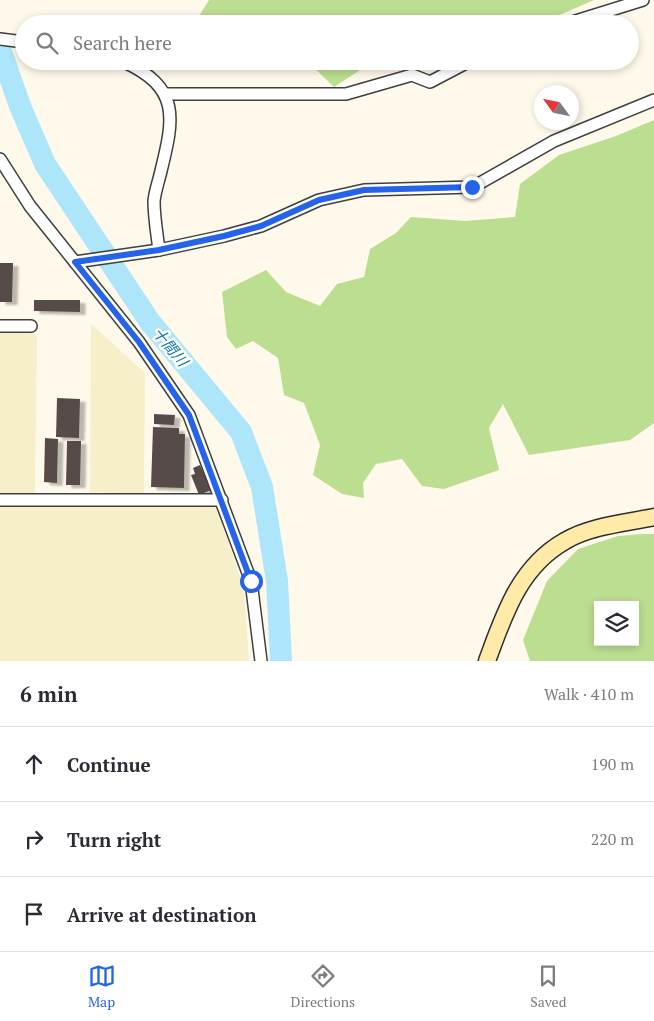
<!DOCTYPE html>
<html lang="en">
<head>
<meta charset="utf-8">
<style>
	body { margin:0; font-family:"PT Serif","Noto Sans JP",serif; background:#f7f7f7; color:#2b2b33 }
	.controls { position:absolute; right:15px; bottom:15px; display:grid; overflow:hidden; border-radius:0px; box-shadow:0 2px 8px #0003 }
	.controls button { width:45px; height:45px; display:grid; place-items:center; padding:0; border:0; border-bottom:1px solid #e1e1e2; background:#fff; color:#2b2b33; font:25px sans-serif }
	.compass { position:absolute; left:534px; top:85px; width:45px; height:45px; border-radius:50%; background:#fff; box-shadow:0 2px 8px #0003; rotate:303deg }
	.stop { position:absolute; width:15px; height:15px; margin:-11px; border:4px solid #2563eb; border-radius:50%; background:#fff }
	.stop.end { background:#2563eb; border-color:#fff; box-shadow:0 1px 5px #0008 }
	.list { margin:0; padding:0; list-style:none }
	h2 { display:flex; justify-content:space-between; align-items:center; height:65px; margin:0; padding:0 20px; font-size:21px }
	h2 small { font-size:16px; font-weight:400; color:#7c7c81 }
	.list li { display:grid; grid-template-columns:32px 1fr auto; gap:15px; align-items:center; box-sizing:border-box; height:75px; padding:0 20px; border-top:1px solid #e1e1e2 }
	.list b { display:block; font-size:19px; white-space:nowrap }
	.list em { font-size:16px; font-style:normal; color:#7c7c81 }
	.icon { flex:none; width:28px; height:28px; fill:none; stroke:currentColor; stroke-width:2; stroke-linecap:round; stroke-linejoin:round }
	.map { position:relative; flex:none; width:654px; height:661px; overflow:hidden }
	.search { position:absolute; background:#fff; box-shadow:0 2px 8px #0003; left:15px; right:15px; top:15px; height:55px; display:flex; align-items:center; gap:12px; box-sizing:border-box; padding:0 18px; border-radius:28px; color:#7c7c81; font-size:19px }
	.sheet { height:290px; background:#fff }
	nav { display:flex; justify-content:space-around; align-items:center; box-sizing:border-box; height:70px; border-top:1px solid #e1e1e2; background:#fff; font-size:14px; color:#7c7c81 }
	nav a { display:grid; justify-items:center; gap:2px }
	nav .on { color:#2563eb }
	.map>svg:first-child { display:block }
	.farmland { fill:#f7eeca }
	.forest { fill:#bcde91; fill-rule:evenodd }
	.lines { fill:none; stroke-linecap:round; stroke-linejoin:round }
	.river { stroke:#ade6fa; stroke-width:22 }
	.building { fill:#564c48; filter:url(#shadow) }
	.street-casing { stroke:#3f3f3f; stroke-width:14 }
	.secondary-casing { stroke:#2e2e2e; stroke-width:19 }
	.street { stroke:#fff; stroke-width:11 }
	.secondary { stroke:#ffeba7; stroke-width:16 }
	.route { stroke:#2563eb; stroke-width:6 }
	.labels { text-anchor:middle; stroke-width:5; stroke-linejoin:round; paint-order:stroke }
	.water-label { font-size:15px; font-style:italic; fill:#0e75a6; stroke:#fff }
</style>
</head>
<body>
<div class="map">
<svg width="654" height="661" viewBox="0 0 654 661">
	<defs>
		<filter id="shadow"><feDropShadow dx="5.5" dy="3" stdDeviation="1" flood-color="#0004"/></filter>
	</defs>
	<rect width="100%" height="100%" fill="#fff9ec"/>
	<g class="farmland">
		<path d="M91,324L145,373L144,494L90,492Z"/>
		<path d="M0,332H32L37,336L35,494H0Z"/>
		<path d="M0,506L216,507L244,589L249,661H0Z"/>
	</g>
	<g class="forest">
		<path d="M209,0H594L539,24H194Z"/>
		<path d="M307,61H374L334,87Z"/>
		<path d="M654,120V423L630,440L529,455L503,404L489,428L499,470L444,489L422,486L402,459L376,464L363,483L364,498L342,494L313,475L320,445L304,403L284,395L278,358L253,341L236,349L227,337L222,292L266,270L286,292L320,306L337,284L364,277L370,249L396,233L411,217L465,221L515,217L520,184L559,155L616,136Z"/>
		<path d="M642,534H654V661H530L523,640L547,581L578,549L618,536ZM598,605H635V642H598Z"/>
	</g>
	<g class="lines">
		<path class="river" d="M0,49L20,106L45,164L150,322L241,432L262,487L277,581L281,661"/>
	</g>
	<g class="building">
		<path d="M0,263H13L12,302H0Z"/>
		<path d="M34,300H80V312L34,311Z"/>
		<path d="M57,398L80,399L79,438L56,437Z"/>
		<path d="M154,414L175,415L174,425L154,424Z"/>
		<path d="M153,427L179,428V434H185L184,488L151,487Z"/>
		<path d="M45,438L58,439L57,483L44,482Z"/>
		<path d="M67,441H81L80,485H66Z"/>
		<path d="M200,465L211,490L199,495L191,475L195,474L193,468Z"/>
	</g>
	<g class="lines">
		<g class="street-casing">
			<g id="street">
				<path d="M566,24L643,0"/>
				<path d="M0,39L24,42"/>
				<path d="M122,61C181,87 174,118 161,171C159,180 155,191 154,201C154,217 157,234 159,250"/>
				<path d="M165,94H346L412,75L430,82L470,61"/>
				<path d="M0,159L30,206L139,342L189,415L251,581L261,661"/>
				<path d="M75,262L159,250L224,236L261,226L319,200L364,190L473,187L554,141L654,100"/>
				<path d="M0,326H31"/>
				<path d="M0,500H222"/>
			</g>
		</g>
		<g class="secondary-casing">
			<path id="secondary" d="M487,661C504,615 519,567 565,541C590,526 625,523 654,517"/>
		</g>
		<use href="#street" class="street"/>
		<use href="#secondary" class="secondary"/>
	</g>
	<g class="lines">
		<path class="route" d="M251,581L189,415L139,342L75,262L159,250L224,236L261,226L319,200L364,190L472,187"/>
	</g>
	<g class="labels">
		<g class="water-label">
			<text transform="translate(170 347) rotate(50)" y="5">十間川</text>
		</g>
	</g>
</svg>
<div class="controls">
<button><svg class="icon" aria-label="layers" viewBox="0 0 24 24"><path d="M12 4l9 5-9 5-9-5zM3 14l9 5 9-5"/></svg></button>
</div>
<svg class="compass" viewBox="-18 -18 36 36"><path d="M0-13l5 13h-10z" fill="#e53935"/><path d="M0 13l5-13h-10z" fill="#7c7c81"/></svg>
<div class="stop" style="left:251px;top:581px"></div>
<div class="stop end" style="left:472px;top:187px"></div>
<div class="search"><svg class="icon" aria-label="search" viewBox="0 0 24 24"><circle cx="10" cy="10" r="6"/><path d="M15 15l6 6"/></svg>Search here</div>
</div>
<section class="sheet">
<h2>6 min<small>Walk · 410 m</small></h2>
<ul class="list">
<li><svg class="icon" aria-label="ahead" viewBox="0 0 24 24"><path d="M12 20V5M6 11l6-6 6 6"/></svg><div><b>Continue</b></div><em>190 m</em></li>
<li><svg class="icon" aria-label="right" viewBox="0 0 24 24"><path d="M7 20v-9h11M14 6l5 5-5 5"/></svg><div><b>Turn right</b></div><em>220 m</em></li>
<li><svg class="icon" aria-label="arrive" viewBox="0 0 24 24"><path d="M6 21V4h12l-3 4 3 4H6"/></svg><div><b>Arrive at destination</b></div></li>
</ul>
</section>
<nav>
<a class="on"><svg class="icon" aria-label="map" viewBox="0 0 24 24"><path d="M3 6l6-2 6 2 6-2v14l-6 2-6-2-6 2zM9 4v14M15 6v14"/></svg>Map</a>
<a><svg class="icon" aria-label="directions" viewBox="0 0 24 24"><path d="M12 3l9 9-9 9-9-9zM9 14v-3h6M13 9l2 2-2 2"/></svg>Directions</a>
<a><svg class="icon" aria-label="saved" viewBox="0 0 24 24"><path d="M7 4h10v16l-5-4-5 4z"/></svg>Saved</a>
</nav>
</body>
</html>
